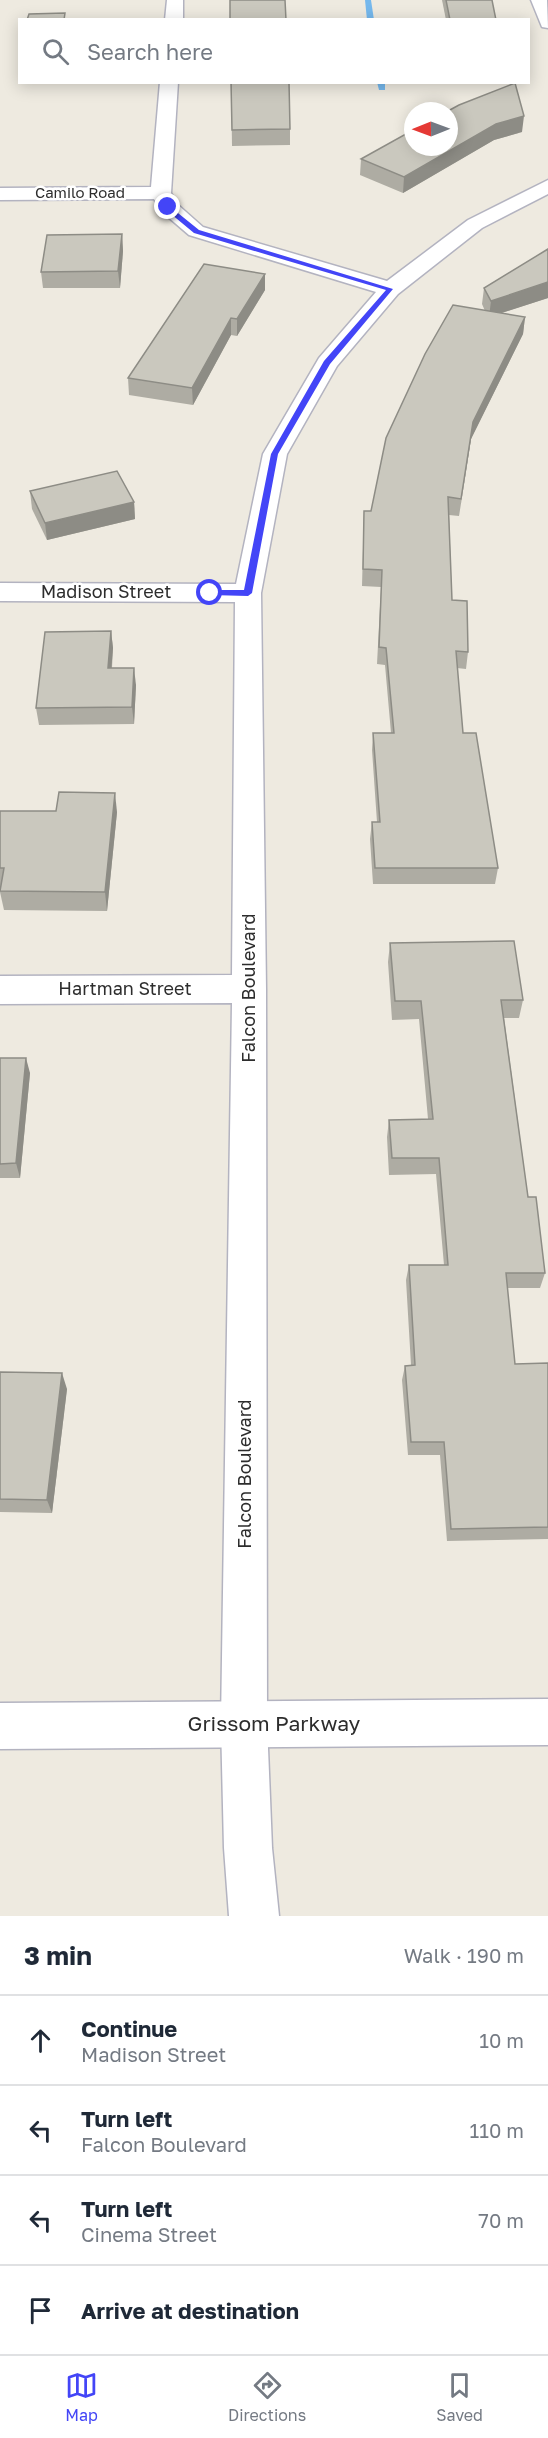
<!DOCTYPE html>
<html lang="en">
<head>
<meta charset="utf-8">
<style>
	body { margin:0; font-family:"Golos Text",sans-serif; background:#f2f2f3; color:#1f2937 }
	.compass { position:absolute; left:404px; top:102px; width:54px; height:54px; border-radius:50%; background:#fff; box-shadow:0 3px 15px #0003; rotate:269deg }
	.stop { position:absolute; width:18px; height:18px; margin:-14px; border:4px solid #4345f7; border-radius:50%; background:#fff }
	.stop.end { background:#4345f7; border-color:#fff; box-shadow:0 2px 6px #0008 }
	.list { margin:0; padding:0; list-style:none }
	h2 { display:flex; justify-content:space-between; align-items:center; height:78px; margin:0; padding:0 24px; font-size:26px }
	h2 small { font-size:20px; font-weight:400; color:#747a83 }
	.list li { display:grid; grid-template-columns:39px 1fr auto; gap:18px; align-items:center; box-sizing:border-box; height:90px; padding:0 24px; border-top:2px solid #e0e1e3 }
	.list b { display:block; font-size:22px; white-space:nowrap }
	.list p { margin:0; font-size:20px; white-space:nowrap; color:#747a83 }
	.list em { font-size:20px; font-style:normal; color:#747a83 }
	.icon { flex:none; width:33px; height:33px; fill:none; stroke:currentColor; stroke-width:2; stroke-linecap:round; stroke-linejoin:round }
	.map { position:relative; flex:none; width:548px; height:1916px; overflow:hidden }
	.search { position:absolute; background:#fff; box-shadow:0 3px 15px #0003; left:18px; right:18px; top:18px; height:66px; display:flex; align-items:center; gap:15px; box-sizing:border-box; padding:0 21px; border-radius:0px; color:#747a83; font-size:22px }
	.sheet { height:438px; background:#fff }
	nav { display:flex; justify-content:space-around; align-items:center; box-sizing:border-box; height:84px; border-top:2px solid #e0e1e3; background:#fff; font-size:16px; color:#747a83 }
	nav a { display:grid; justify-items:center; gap:3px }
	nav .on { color:#4345f7 }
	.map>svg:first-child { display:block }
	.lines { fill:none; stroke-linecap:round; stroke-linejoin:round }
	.stream { fill:#75b8ed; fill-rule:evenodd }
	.minor-casing { stroke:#b3b3c0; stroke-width:3 }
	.secondary-casing { stroke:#b3b3c0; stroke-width:3 }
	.minor { fill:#fff; fill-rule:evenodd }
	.secondary { fill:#fff; fill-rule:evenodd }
	.wall { fill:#aeaca3 }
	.shaded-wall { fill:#8d8c85 }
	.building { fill:#cac8be; stroke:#8d8c85; stroke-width:1.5 }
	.route { fill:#4345f7 }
	.labels { text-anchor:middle; stroke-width:5; stroke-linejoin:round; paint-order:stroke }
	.far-street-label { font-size:15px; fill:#2d2d2d; stroke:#fff }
	.street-label { font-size:18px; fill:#2d2d2d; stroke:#fff }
	.near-street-label { font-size:21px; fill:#2d2d2d; stroke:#fff }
</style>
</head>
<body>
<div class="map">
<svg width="548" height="1916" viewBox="0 0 548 1916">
	<rect width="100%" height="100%" fill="#eeeae0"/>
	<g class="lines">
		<g class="stream">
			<path d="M365,0H371L374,20H367Z"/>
			<path d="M377,82H385V90H379Z"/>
		</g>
		<g class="minor-casing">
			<g id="minor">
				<path d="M167,0H183V20H165Z"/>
				<path d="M531,0H547L548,28L542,27Z"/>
				<path d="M160,82H178L171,193L177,204L203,227L387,281L468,220L548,180V194L482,228L398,294L337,366L287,454L261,593L266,989L267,1723L272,1848L279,1916H229L224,1848L221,1723L232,1003L0,1004V976L232,975L235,602L0,601V583L236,584L263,454L319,358L376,292L189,235L161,211L154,199L0,200V188L151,187Z"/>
			</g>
		</g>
		<g class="secondary-casing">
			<path id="secondary" d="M548,1699V1745L0,1749V1703Z"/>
		</g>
		<use href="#minor" class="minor"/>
		<use href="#secondary" class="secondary"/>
	</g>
	<g class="wall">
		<path d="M442,0H492L496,20H446Z"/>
		<path d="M231,82L290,129V145L232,146Z"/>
		<path d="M522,132L494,140L403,193L360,175L361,159Z"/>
		<path d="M122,234L123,251L120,288H43L41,272Z"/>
		<path d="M548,249V298L501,313L525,317L523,334L471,439L459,516L449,515L452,600L468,652L466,669L457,668L463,733L498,868L495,884H373L370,839L372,822H377L372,750L373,733H391L385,665L377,664L381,587L362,586L364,511H371L485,311L482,304L484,288Z"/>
		<path d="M265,274V290L237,336L231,335L193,405L129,395L128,378Z"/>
		<path d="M30,491L134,502L135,519L47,540L32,509Z"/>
		<path d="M111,631L113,648L112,668L136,685L134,724L39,725L36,708Z"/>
		<path d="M0,811L117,812L107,911L4,910L0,892Z"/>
		<path d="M390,943L523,1000L519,1018H504L528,1197L545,1273L540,1288H507L515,1364L548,1363V1539L447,1541L440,1455H408L402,1380L405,1366L411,1365L406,1280L409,1265H444L436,1174L389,1175L387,1137L389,1120L428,1119L419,1019L392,1020L388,962Z"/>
		<path d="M0,1058L30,1073L20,1178H0Z"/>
		<path d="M0,1372L67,1389L52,1513L0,1512Z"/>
	</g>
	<g class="shaded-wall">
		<path d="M524,116L522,132L494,140L403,193L404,177L496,124Z"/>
		<path d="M122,234L123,251L120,288L118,271Z"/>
		<path d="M265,274V290L237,336V319Z"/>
		<path d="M548,282V298L489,317L491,301Z"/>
		<path d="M525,317L523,334L471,439L459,516L473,422Z"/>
		<path d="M231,318V335L193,405L192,388Z"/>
		<path d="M134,502L135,519L47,540L45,523Z"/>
		<path d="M111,631L113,648L110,685L108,668Z"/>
		<path d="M134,668L136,685L134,724L132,707Z"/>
		<path d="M115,793L117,812L107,911L105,892Z"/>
		<path d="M26,1058L30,1073L20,1178L16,1163Z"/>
		<path d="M62,1373L67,1389L52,1513L47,1500Z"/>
	</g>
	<g class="building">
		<path d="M230,0H285L286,20H230Z"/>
		<path d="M446,0H492L496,20H450Z"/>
		<path d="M65,13L64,20H27L29,14Z"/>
		<path d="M231,82H289L290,129L232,130Z"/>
		<path d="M515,83L524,116L496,124L404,177L361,159L413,130V147H449V111H448L459,105Z"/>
		<path d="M122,234L118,271L41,272L47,235Z"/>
		<path d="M548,249V282L491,301L484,288Z"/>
		<path d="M204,264L265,274L237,319L231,318L192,388L128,378Z"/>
		<path d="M453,305L525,317L473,422L461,499L448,497L452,600L467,601L468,652L456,651L463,733H476L498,868H375L372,822H380L373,733H394L386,648L379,647L382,570L363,569L364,511H371L386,438L425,354Z"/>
		<path d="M117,471L134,502L45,523L30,491Z"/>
		<path d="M111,631L108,668H134L132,707L36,708L45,632Z"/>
		<path d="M59,792L115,793L105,892L0,891L4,868H0V811H56Z"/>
		<path d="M514,941L523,1000H501L528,1197H536L545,1273H506L515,1364L548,1363V1527L451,1529L444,1442H411L405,1366L415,1365L409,1265H448L439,1158H392L389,1120L433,1119L421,1001H395L390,943Z"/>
		<path d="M0,1058H26L16,1163L0,1164Z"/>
		<path d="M0,1372L62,1373L47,1500L0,1499Z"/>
	</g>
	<path class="route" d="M168,205L199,230L393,289L330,364L278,454L252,593L248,596L210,595L206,593L210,590H244L271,454L324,361L386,290L194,233L165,209Z"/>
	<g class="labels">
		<g class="far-street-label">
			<text x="80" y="198">Camilo Road</text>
		</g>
		<g class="street-label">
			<text x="106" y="598">Madison Street</text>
			<text transform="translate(249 988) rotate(-90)" y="6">Falcon Boulevard</text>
			<text x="125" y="995">Hartman Street</text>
			<text transform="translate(245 1474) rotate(-90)" y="6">Falcon Boulevard</text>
		</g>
		<g class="near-street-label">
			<text x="274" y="1731">Grissom Parkway</text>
		</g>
	</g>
</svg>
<svg class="compass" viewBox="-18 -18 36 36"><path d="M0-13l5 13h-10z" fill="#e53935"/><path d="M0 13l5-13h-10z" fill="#747a83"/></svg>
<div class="stop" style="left:210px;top:593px"></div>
<div class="stop end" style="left:168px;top:207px"></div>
<div class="search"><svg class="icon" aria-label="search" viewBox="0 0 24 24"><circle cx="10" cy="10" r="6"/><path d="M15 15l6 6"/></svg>Search here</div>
</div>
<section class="sheet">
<h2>3 min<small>Walk · 190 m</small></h2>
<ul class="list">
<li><svg class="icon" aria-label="ahead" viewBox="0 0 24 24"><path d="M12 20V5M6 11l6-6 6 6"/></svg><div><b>Continue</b><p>Madison Street</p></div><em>10 m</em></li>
<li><svg class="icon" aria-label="left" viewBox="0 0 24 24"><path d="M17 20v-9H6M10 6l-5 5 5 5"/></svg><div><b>Turn left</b><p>Falcon Boulevard</p></div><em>110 m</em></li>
<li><svg class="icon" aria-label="left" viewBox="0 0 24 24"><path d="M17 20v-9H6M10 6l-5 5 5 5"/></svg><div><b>Turn left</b><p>Cinema Street</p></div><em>70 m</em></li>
<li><svg class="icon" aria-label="arrive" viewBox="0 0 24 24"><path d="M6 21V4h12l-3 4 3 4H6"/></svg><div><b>Arrive at destination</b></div></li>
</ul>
</section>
<nav>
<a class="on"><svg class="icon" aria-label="map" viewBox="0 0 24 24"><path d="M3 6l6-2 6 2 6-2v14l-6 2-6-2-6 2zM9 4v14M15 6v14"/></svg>Map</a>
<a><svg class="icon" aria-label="directions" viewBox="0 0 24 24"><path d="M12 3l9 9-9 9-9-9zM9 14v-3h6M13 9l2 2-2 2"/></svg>Directions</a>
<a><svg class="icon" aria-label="saved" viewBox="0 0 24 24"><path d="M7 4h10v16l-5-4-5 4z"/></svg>Saved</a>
</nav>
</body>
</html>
